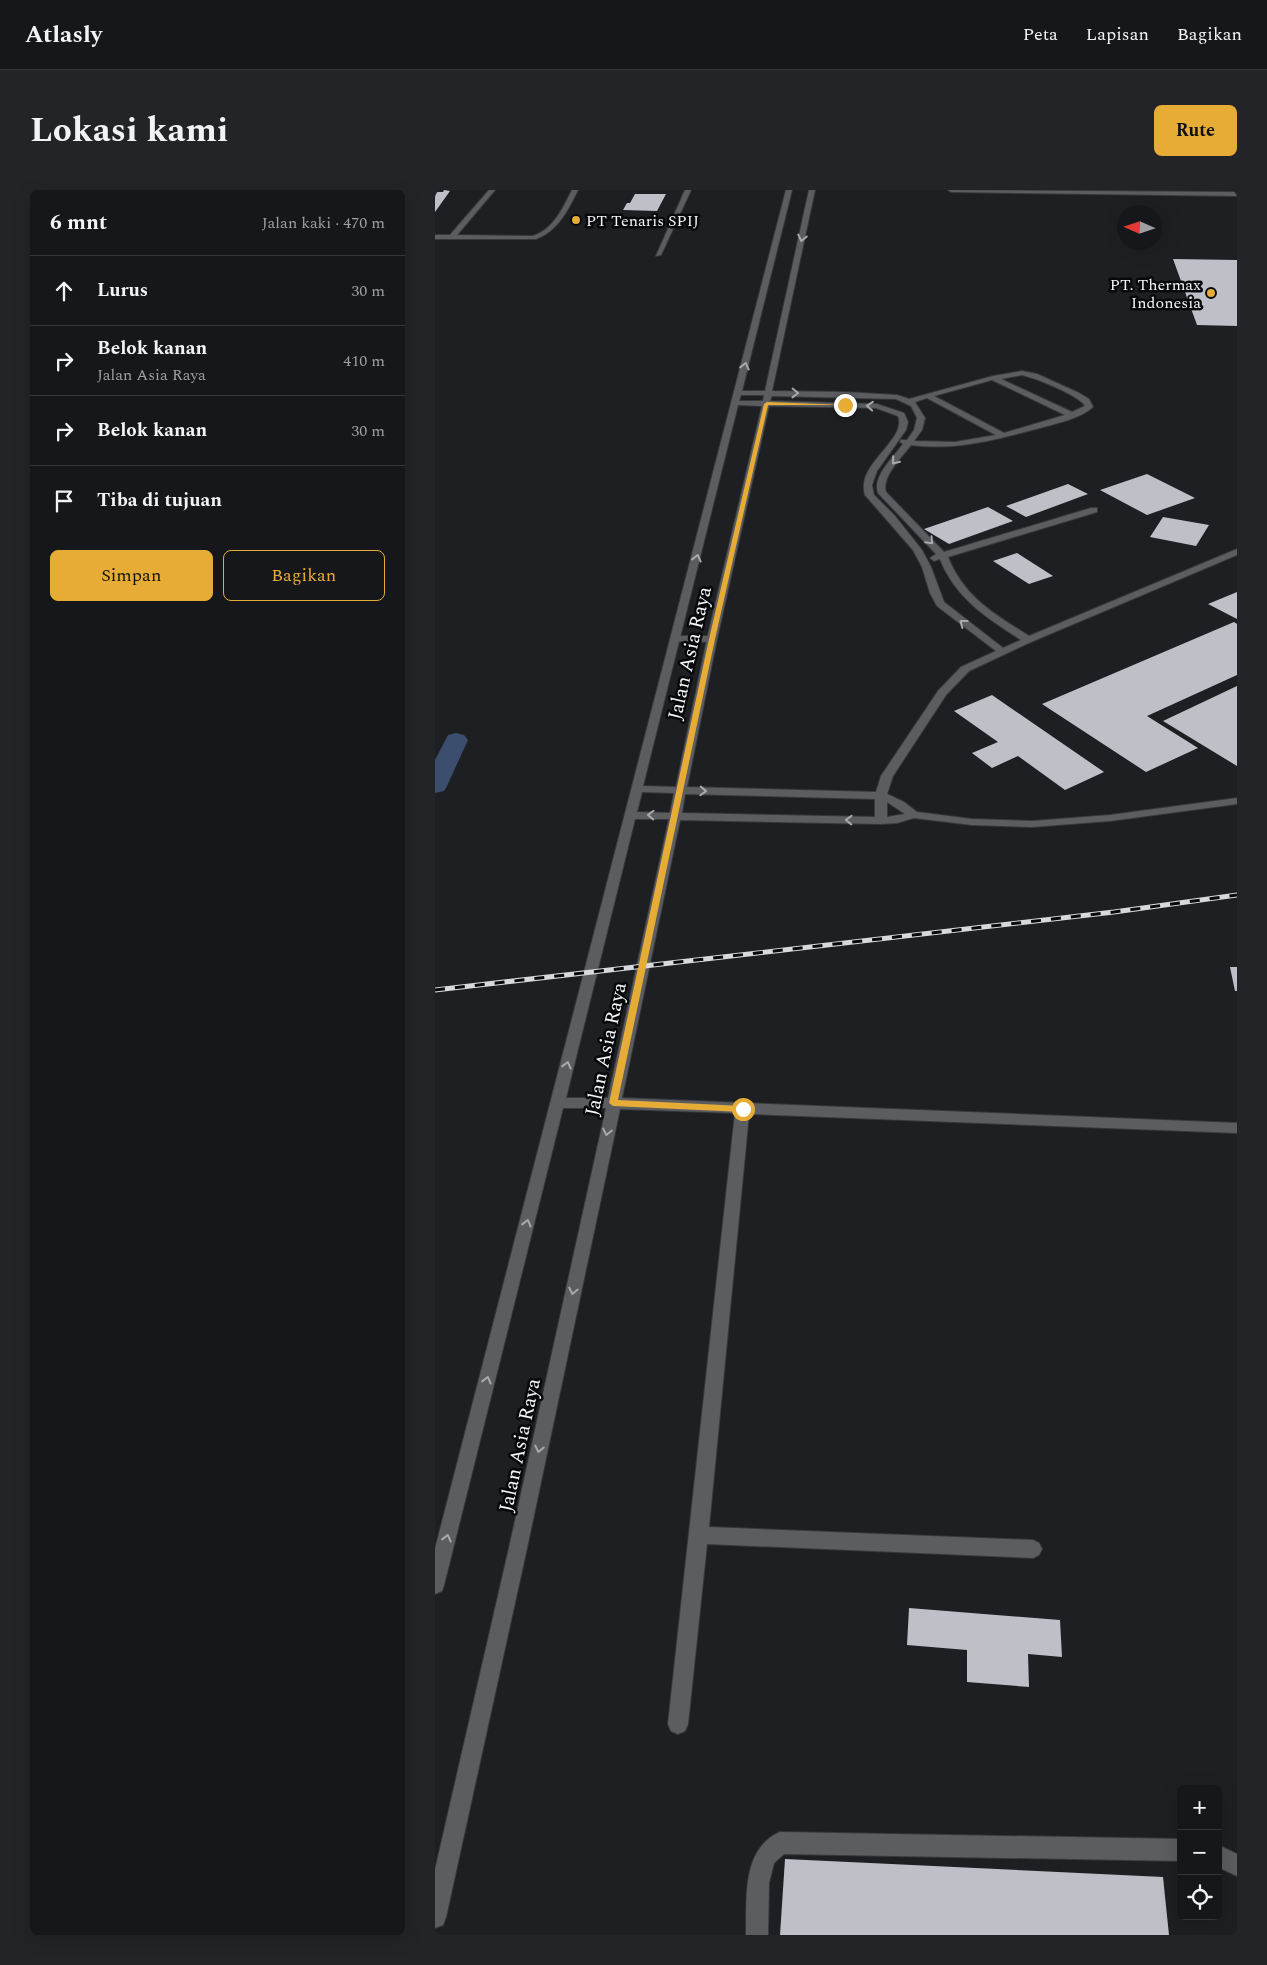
<!DOCTYPE html>
<html lang="id">
<head>
<meta charset="utf-8">
<style>
	body { margin:0; font-family:Spectral,serif; background:#232427; color:#f1f3f6 }
	.controls { position:absolute; right:15px; bottom:15px; display:grid; overflow:hidden; border-radius:8px; box-shadow:0 5px 20px #0002 }
	.controls button { width:45px; height:45px; display:grid; place-items:center; padding:0; border:0; border-bottom:1px solid #353639; background:#16171a; color:#f1f3f6; font:25px sans-serif }
	.compass { position:absolute; left:682px; top:15px; width:45px; height:45px; border-radius:50%; background:#16171a; box-shadow:0 5px 20px #0002; rotate:273deg }
	.stop { position:absolute; width:15px; height:15px; margin:-11px; border:4px solid #e7ac36; border-radius:50%; background:#fff }
	.stop.end { background:#e7ac36; border-color:#fff; box-shadow:0 1px 5px #0008 }
	.list { margin:0; padding:0; list-style:none }
	h2 { display:flex; justify-content:space-between; align-items:center; height:65px; margin:0; padding:0 20px; font-size:21px }
	h2 small { font-size:16px; font-weight:400; color:#9e9fa2 }
	.list li { display:grid; grid-template-columns:32px 1fr auto; gap:15px; align-items:center; box-sizing:border-box; height:70px; padding:0 20px; border-top:1px solid #353639 }
	.list b { display:block; font-size:19px; white-space:nowrap }
	.list p { margin:0; font-size:16px; white-space:nowrap; color:#9e9fa2 }
	.list em { font-size:16px; font-style:normal; color:#9e9fa2 }
	.actions { display:flex; gap:10px; padding:15px 20px }
	.actions a { flex:1; padding:11px 0; border:1px solid #e7ac36; border-radius:8px; text-align:center; font-size:18px; color:#e7ac36 }
	.actions .main { background:#e7ac36; color:#111 }
	.icon { flex:none; width:28px; height:28px; fill:none; stroke:currentColor; stroke-width:2; stroke-linecap:round; stroke-linejoin:round }
	.map { position:relative; flex:none; width:802px; height:1745px; overflow:hidden; border-radius:8px }
	header { display:flex; align-items:center; gap:30px; box-sizing:border-box; height:70px; padding:0 25px; background:#16171a; border-bottom:1px solid #353639 }
	header strong { font-size:24px }
	nav { display:flex; gap:28px; margin-inline-start:auto; font-size:18px }
	.intro { display:flex; align-items:center; justify-content:space-between; box-sizing:border-box; height:120px; padding:0 30px }
	h1 { margin:0; font-size:35px }
	.button { padding:12px 22px; border-radius:8px; background:#e7ac36; color:#111; font-size:18px; font-weight:700 }
	main { display:flex; gap:30px; padding:0 30px }
	aside { flex:1; background:#16171a; border-radius:8px; box-shadow:0 5px 20px #0002 }
	.map>svg:first-child { display:block }
	.lines { fill:none; stroke-linecap:round; stroke-linejoin:round }
	.canal { fill:#3c4e6d; fill-rule:evenodd }
	.building { fill:#bdc1c7 }
	.service-casing { stroke:#37393d; stroke-width:2 }
	.tertiary-casing { stroke:#37393d; stroke-width:2 }
	.service { fill:#5c5d60; fill-rule:evenodd }
	.tertiary { fill:#5c5d60; fill-rule:evenodd }
	.rail-casing { stroke:#d7d9dc; stroke-width:5 }
	.rail { stroke:#08090b; stroke-width:3; stroke-dasharray:10; stroke-linecap:butt }
	.oneway { stroke:#a8a9ac }
	.route { fill:#e7ac36 }
	.poi-dot { fill:#e7ac36; stroke:#08090b; stroke-width:2 }
	.labels { text-anchor:middle; stroke-width:5; stroke-linejoin:round; paint-order:stroke }
	.far-poi-label { font-size:16px; fill:#f3f5f8; stroke:#08090b; text-anchor:start }
	.street-label { font-size:20px; fill:#f3f5f8; stroke:#08090b }
</style>
</head>
<body>
<header>
<strong>Atlasly</strong>
<nav><a>Peta</a><a>Lapisan</a><a>Bagikan</a></nav>
</header>
<div class="intro"><h1>Lokasi kami</h1><a class="button">Rute</a></div>
<main>
<aside>
<h2>6 mnt<small>Jalan kaki · 470 m</small></h2>
<ul class="list">
<li><svg class="icon" aria-label="ahead" viewBox="0 0 24 24"><path d="M12 20V5M6 11l6-6 6 6"/></svg><div><b>Lurus</b></div><em>30 m</em></li>
<li><svg class="icon" aria-label="right" viewBox="0 0 24 24"><path d="M7 20v-9h11M14 6l5 5-5 5"/></svg><div><b>Belok kanan</b><p>Jalan Asia Raya</p></div><em>410 m</em></li>
<li><svg class="icon" aria-label="right" viewBox="0 0 24 24"><path d="M7 20v-9h11M14 6l5 5-5 5"/></svg><div><b>Belok kanan</b></div><em>30 m</em></li>
<li><svg class="icon" aria-label="arrive" viewBox="0 0 24 24"><path d="M6 21V4h12l-3 4 3 4H6"/></svg><div><b>Tiba di tujuan</b></div></li>
</ul>
<div class="actions"><a class="main">Simpan</a><a>Bagikan</a></div>
</aside>
<div class="map">
<svg width="802" height="1745" viewBox="0 0 802 1745">
	<rect width="100%" height="100%" fill="#1d1f23"/>
	<g class="lines">
		<path class="canal" d="M21,543L29,545L33,550L12,596L9,601L0,603V570L13,545Z"/>
	</g>
	<g class="building">
		<path d="M9,0L15,1L0,22V2H8Z"/>
		<path d="M200,4H231L222,21L188,20L192,13H195Z"/>
		<path d="M738,69L802,70V136L762,135Z"/>
		<path d="M712,284L760,308L712,325L665,300Z"/>
		<path d="M633,294L653,304L591,327L571,316Z"/>
		<path d="M553,317L578,331L514,354L489,339Z"/>
		<path d="M728,327L774,335L761,356L715,347Z"/>
		<path d="M582,363L618,386L594,394L558,371Z"/>
		<path d="M802,402V429L773,414Z"/>
		<path d="M799,432L802,434V485L712,526L763,558L711,582L607,514Z"/>
		<path d="M802,496V576L728,531Z"/>
		<path d="M557,505L669,582L630,600L583,566L557,578L537,563L563,552L519,521Z"/>
		<path d="M795,777H802V801H800Z"/>
		<path d="M474,1418L625,1430L627,1467L593,1464L594,1497L532,1492V1460L472,1455Z"/>
		<path d="M350,1669L728,1687L734,1745H345Z"/>
	</g>
	<g class="lines">
		<g class="service-casing">
			<g id="service">
				<path d="M54,0H60L22,45L98,46C119,39 128,18 137,0H143C133,20 123,41 101,49H0V45H15Z"/>
				<path d="M250,0H256L226,65L221,66Z"/>
				<path d="M351,0H357L307,201H330L374,0H380L337,201L410,202L462,205L474,209L558,186L587,181L602,184L644,203L654,209L658,217C644,229 623,233 605,238C562,249 521,261 476,255C467,267 446,287 451,302L509,362L656,318H662V322L513,367C529,407 559,424 594,446L802,359V365L596,452L534,481L511,505L458,586L452,604L469,612L482,622L537,629L597,631L675,625L802,608V614L675,631L597,637L537,635L479,628L462,633L446,634L245,630L187,908L802,933V943L314,924L274,1337L598,1350L604,1353L607,1359L604,1365L598,1368L272,1354L253,1534L250,1541L243,1544L236,1541L233,1534L300,923L185,919L92,1358L11,1727L8,1735L0,1738V1680L74,1358L171,918H128L9,1395L7,1401L0,1404V1359ZM587,185C600,188 644,205 650,216L637,222L566,189ZM557,190L630,225L569,243L499,206ZM306,205H329L328,211H304ZM337,206L461,209L476,216L482,228L479,240L472,250H466L465,252L468,254C459,267 437,286 443,303L501,364L495,368L499,371L505,369C520,408 552,428 586,450L568,458L509,412L496,377L487,360L460,326L439,305L437,295L442,281L471,240L473,232L469,223L442,214L335,211ZM492,208L561,245L520,252L479,251L487,240L490,228L480,212ZM303,215L327,216L272,449L241,597L208,596ZM334,216L441,218L463,226C473,250 420,274 430,305L478,360L487,377L495,403L502,416L561,461L526,477L503,501L446,586L441,602L252,597L282,449ZM207,602L239,603L235,623L202,622ZM250,604L440,609V627L247,623ZM452,612L470,624L452,627ZM200,629H234L173,908H131Z"/>
				<path d="M513,0L802,2V6L516,2Z"/>
				<path d="M345,1642L746,1649V1671L349,1664L339,1673L334,1693L333,1745H311C312,1710 306,1659 345,1642Z"/>
				<path d="M783,1655L802,1664V1686L783,1677Z"/>
			</g>
		</g>
		<g class="tertiary-casing">
			<path id="tertiary" d="M241,446H277L282,449L277,452L238,451L236,449Z"/>
		</g>
		<use href="#service" class="service"/>
		<use href="#tertiary" class="tertiary"/>
		<g class="rail-casing">
			<path id="rail" d="M0,800L679,722L802,705"/>
		</g>
		<use href="#rail" class="rail"/>
	</g>
	<defs><path id="oneway-chevron" d="M-2-3.5L2.5 0L-2 3.5" fill="none" stroke-width="1.6" stroke-linecap="round" stroke-linejoin="round" transform="scale(1.25)"/></defs>
	<g class="oneway">
		<use href="#oneway-chevron" transform="translate(367 48) rotate(102)"/>
		<use href="#oneway-chevron" transform="translate(310 176) rotate(-76)"/>
		<use href="#oneway-chevron" transform="translate(360 203) rotate(1)"/>
		<use href="#oneway-chevron" transform="translate(435 216) rotate(-175)"/>
		<use href="#oneway-chevron" transform="translate(460 271) rotate(129)"/>
		<use href="#oneway-chevron" transform="translate(495 351) rotate(47)"/>
		<use href="#oneway-chevron" transform="translate(262 368) rotate(-76)"/>
		<use href="#oneway-chevron" transform="translate(528 433) rotate(-143)"/>
		<use href="#oneway-chevron" transform="translate(268 601) rotate(2)"/>
		<use href="#oneway-chevron" transform="translate(216 625) rotate(-178)"/>
		<use href="#oneway-chevron" transform="translate(414 630) rotate(-178)"/>
		<use href="#oneway-chevron" transform="translate(132 875) rotate(-76)"/>
		<use href="#oneway-chevron" transform="translate(172 942) rotate(102)"/>
		<use href="#oneway-chevron" transform="translate(92 1033) rotate(-76)"/>
		<use href="#oneway-chevron" transform="translate(138 1101) rotate(102)"/>
		<use href="#oneway-chevron" transform="translate(52 1190) rotate(-76)"/>
		<use href="#oneway-chevron" transform="translate(104 1259) rotate(102)"/>
		<use href="#oneway-chevron" transform="translate(12 1348) rotate(-76)"/>
	</g>
	<path class="route" d="M332,212L412,215H333L280,449L183,910L308,916L312,919L308,922L178,916L174,913L274,449L329,214Z"/>
	<g class="poi-dot">
		<circle cx="141" cy="30" r="5"/>
		<circle cx="776" cy="103" r="5"/>
	</g>
	<g class="labels">
		<g class="far-poi-label">
			<text x="151" y="36">PT Tenaris SPIJ</text>
			<text x="766" y="100" text-anchor="end">PT. Thermax<tspan x="766" dy="18">Indonesia</tspan></text>
		</g>
		<g class="street-label">
			<text transform="translate(254 463) rotate(-77)" y="7">Jalan Asia Raya</text>
			<text transform="translate(170 859) rotate(-78)" y="7">Jalan Asia Raya</text>
			<text transform="translate(84 1255) rotate(-78)" y="7">Jalan Asia Raya</text>
		</g>
	</g>
</svg>
<div class="controls">
<button>+</button>
<button>−</button>
<button><svg class="icon" aria-label="locate" viewBox="0 0 24 24"><circle cx="12" cy="12" r="6"/><path d="M12 2v4M12 18v4M2 12h4M18 12h4"/></svg></button>
</div>
<svg class="compass" viewBox="-18 -18 36 36"><path d="M0-13l5 13h-10z" fill="#e53935"/><path d="M0 13l5-13h-10z" fill="#9e9fa2"/></svg>
<div class="stop" style="left:308px;top:919px"></div>
<div class="stop end" style="left:410px;top:215px"></div>
</div>
</main>
</body>
</html>
